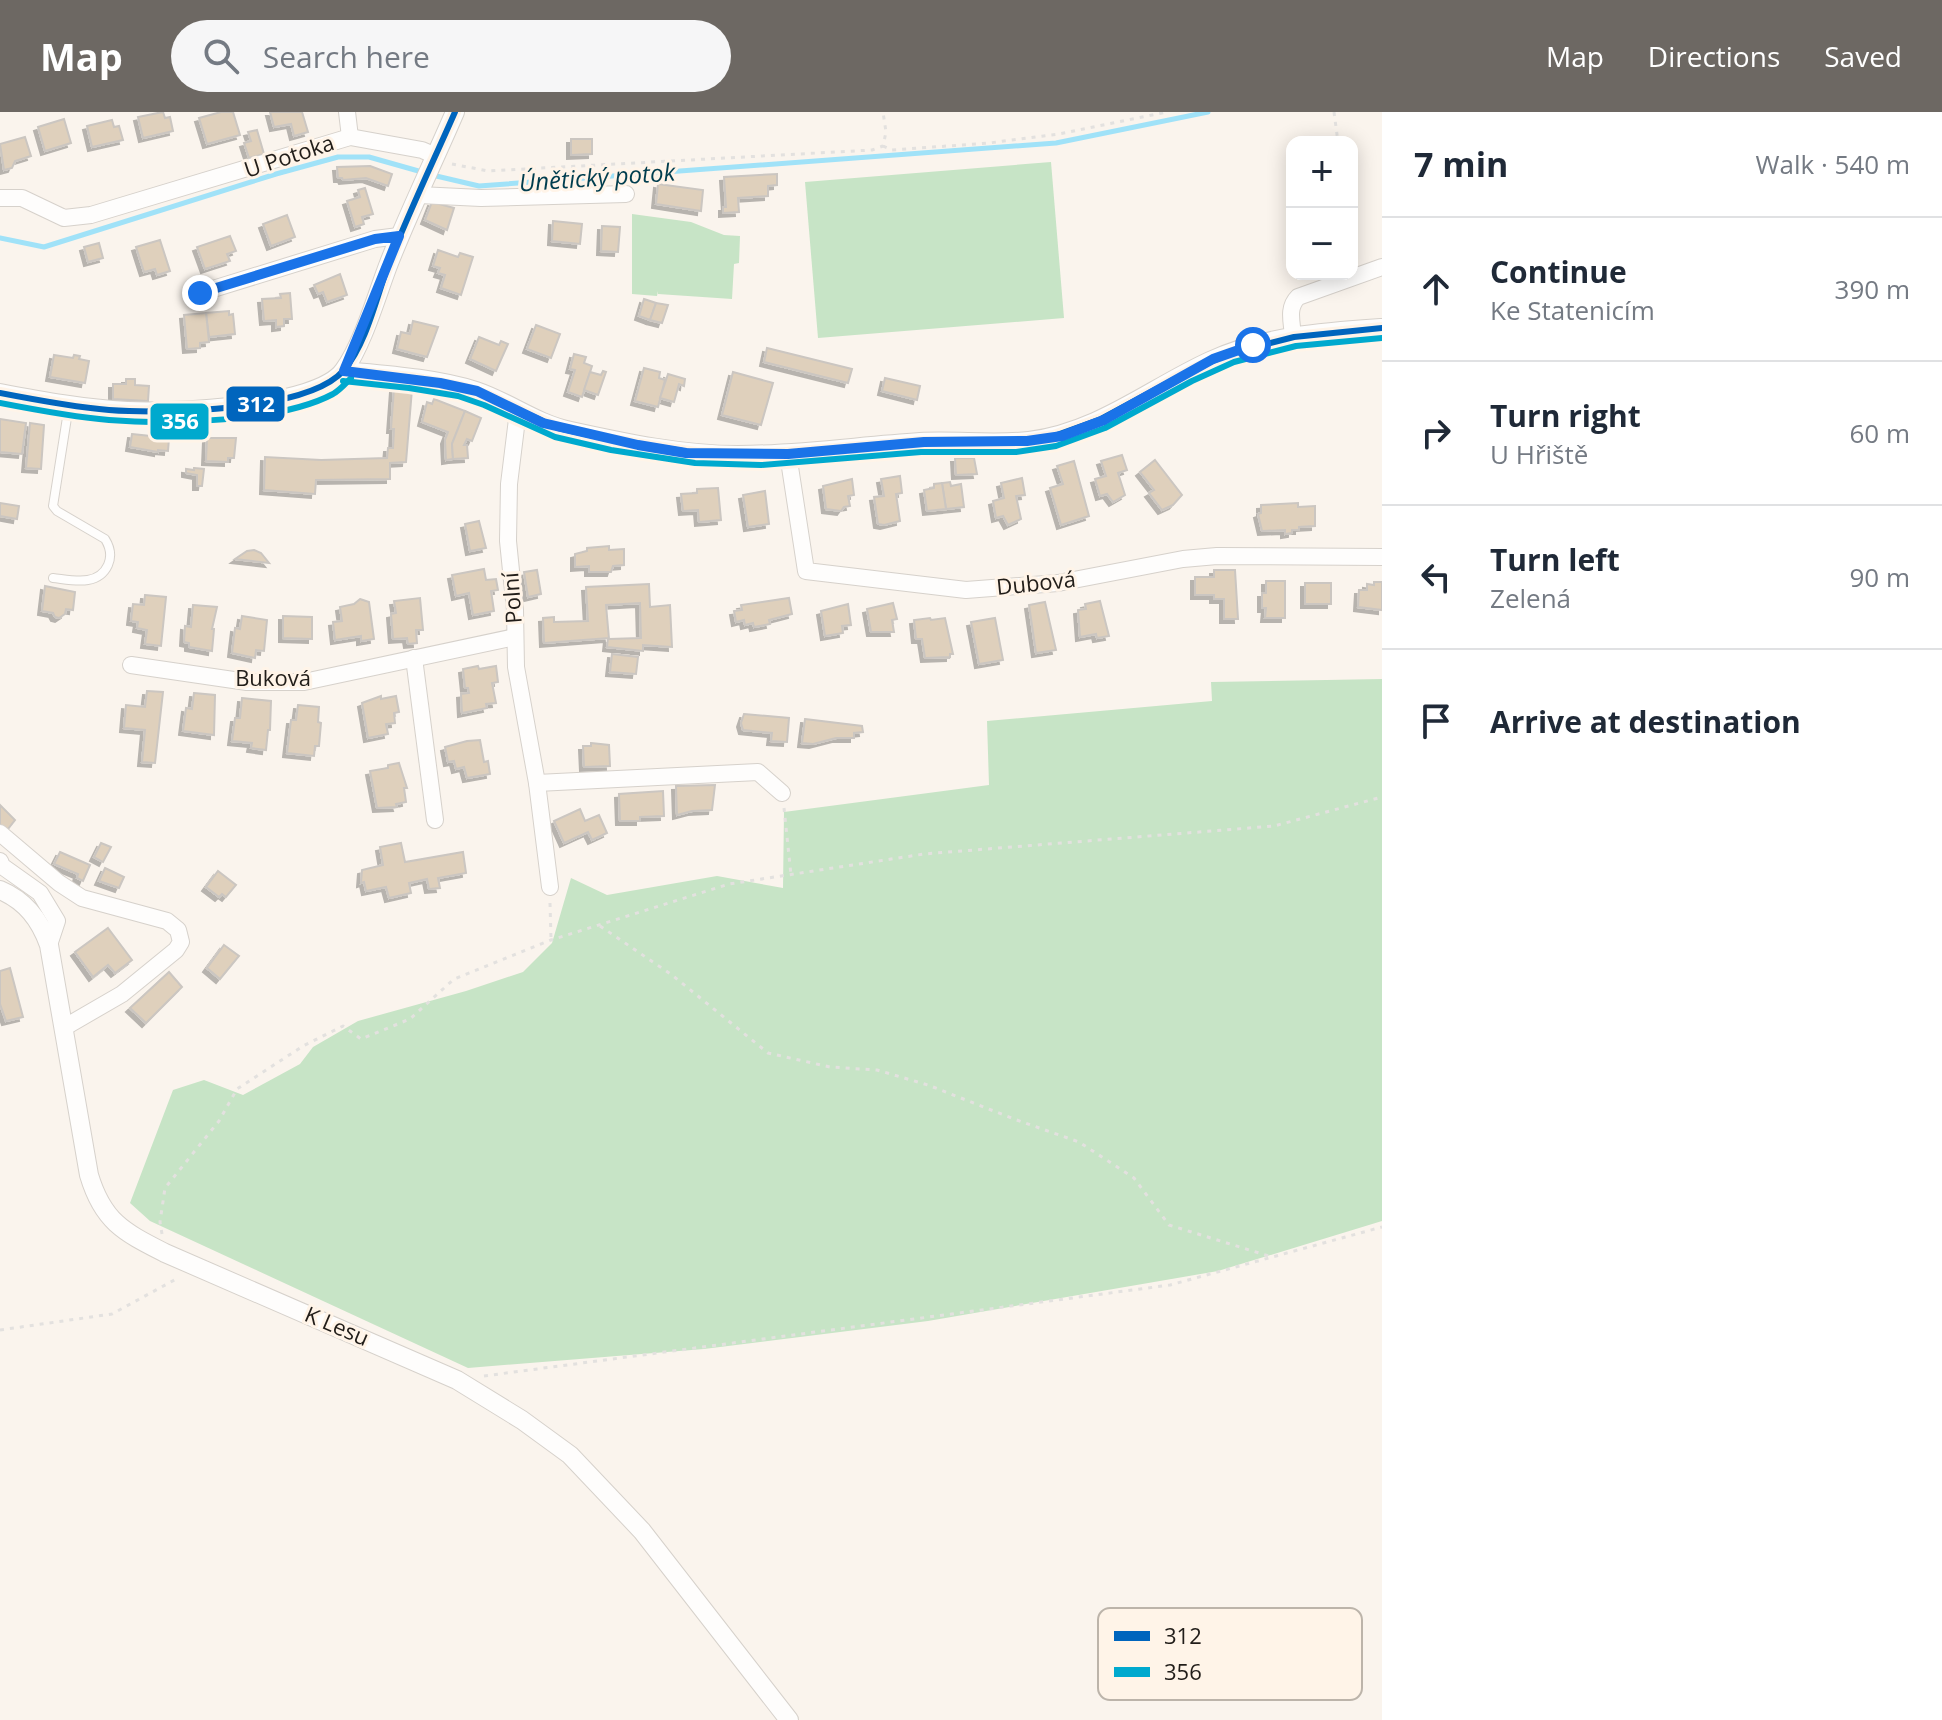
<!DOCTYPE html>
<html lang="en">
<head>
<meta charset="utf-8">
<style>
	body { margin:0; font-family:"Open Sans",sans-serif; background:#f6f6f7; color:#1f2937 }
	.controls { position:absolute; right:24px; top:24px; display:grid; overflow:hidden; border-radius:16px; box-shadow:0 4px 20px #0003 }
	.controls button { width:72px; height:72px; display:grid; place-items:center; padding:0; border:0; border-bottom:2px solid #e0e1e3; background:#fff; color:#1f2937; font:40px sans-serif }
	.stop { position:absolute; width:24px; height:24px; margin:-18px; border:6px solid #1a73e8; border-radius:50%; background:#fff }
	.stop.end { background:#1a73e8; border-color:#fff; box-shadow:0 2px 8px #0008 }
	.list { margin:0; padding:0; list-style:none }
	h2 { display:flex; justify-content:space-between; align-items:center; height:104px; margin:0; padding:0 32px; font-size:34px }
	h2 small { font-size:26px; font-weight:400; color:#747a83 }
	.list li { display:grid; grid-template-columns:52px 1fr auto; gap:24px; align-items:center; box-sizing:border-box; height:144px; padding:0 32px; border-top:2px solid #e0e1e3 }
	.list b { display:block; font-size:30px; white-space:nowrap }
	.list p { margin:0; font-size:26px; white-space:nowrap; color:#747a83 }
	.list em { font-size:26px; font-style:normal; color:#747a83 }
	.icon { flex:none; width:44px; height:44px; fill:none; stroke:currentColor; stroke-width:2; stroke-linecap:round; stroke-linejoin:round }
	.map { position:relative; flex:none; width:1382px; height:1608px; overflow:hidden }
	header { display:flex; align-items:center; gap:48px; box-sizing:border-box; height:112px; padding:0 40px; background:#6d6863; color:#fff }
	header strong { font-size:38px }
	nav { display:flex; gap:44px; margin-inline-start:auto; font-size:28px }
	.search { width:560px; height:72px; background:#f6f6f7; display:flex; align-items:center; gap:20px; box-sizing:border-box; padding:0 28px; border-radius:44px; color:#747a83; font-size:30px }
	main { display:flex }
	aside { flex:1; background:#fff }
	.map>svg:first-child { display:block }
	.green { fill:#c7e4c6 }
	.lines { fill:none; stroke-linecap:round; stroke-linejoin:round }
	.stream { stroke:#a0e2f8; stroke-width:5 }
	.building { fill:#dfd0bc; stroke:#cbc6c1; stroke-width:2; fill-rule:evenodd; filter:url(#shadow) }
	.service-casing { stroke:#d6d1cb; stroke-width:10 }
	.minor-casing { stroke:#d6d1cb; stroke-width:18 }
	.tertiary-casing { stroke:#d6d1cb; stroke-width:20 }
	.path { stroke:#e3e1df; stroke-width:3; stroke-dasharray:4 6; stroke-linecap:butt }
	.service { stroke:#fefdfc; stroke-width:8 }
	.minor { stroke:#fefdfc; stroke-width:16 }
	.tertiary { stroke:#fefdfc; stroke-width:18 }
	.bus-1-casing { stroke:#fff4e8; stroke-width:12 }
	.bus-2-casing { stroke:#fff4e8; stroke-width:12 }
	.bus-1 { stroke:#0065bd; stroke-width:6 }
	.bus-2 { stroke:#00a9ce; stroke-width:6 }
	.route { stroke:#1a73e8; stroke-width:10 }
	.labels { text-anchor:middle; stroke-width:6; stroke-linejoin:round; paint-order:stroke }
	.street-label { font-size:22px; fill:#211d19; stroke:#fff4e8 }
	.water-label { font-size:24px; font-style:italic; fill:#003d4e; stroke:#fff4e8 }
	.key { fill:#fff4e8; stroke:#bcb4aa; stroke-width:2 }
	.key-label { font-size:22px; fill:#211d19 }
	.line-badge { stroke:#fff4e8; stroke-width:3 }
	.badge-label { font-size:22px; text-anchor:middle; font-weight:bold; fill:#fff }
</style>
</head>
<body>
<header>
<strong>Map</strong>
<div class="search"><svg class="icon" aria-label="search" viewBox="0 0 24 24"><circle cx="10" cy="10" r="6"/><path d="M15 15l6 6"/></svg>Search here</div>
<nav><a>Map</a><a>Directions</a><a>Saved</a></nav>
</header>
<main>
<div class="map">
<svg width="1382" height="1608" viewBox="0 0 1382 1608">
	<defs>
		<filter id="shadow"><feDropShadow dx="-4" dy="4" stdDeviation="0" flood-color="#0004"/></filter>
	</defs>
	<rect width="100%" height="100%" fill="#faf4ed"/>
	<g class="green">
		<path d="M1051,50L1064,206L818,226L805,70Z"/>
		<path d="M632,102L691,110L724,123L740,124L739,151L734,152L732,187L658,182V179L657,184L632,182Z"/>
		<path d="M1382,567V1109L1218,1159L928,1209L704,1237L468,1256L150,1109L130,1091L173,978L204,968L243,983L300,952L313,935L358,909L466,879L523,860L552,831L571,766L607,783L717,764L783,776L784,700L989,673L987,609L1212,589L1211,570Z"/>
	</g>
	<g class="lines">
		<g class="stream">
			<path d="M432,63L479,74L1056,31L1208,0"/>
			<path d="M0,126L44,135L276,62L338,45H369L422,60"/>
		</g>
	</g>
	<g class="building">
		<path d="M163,0L165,6L170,5L173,19L143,26L138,5Z"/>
		<path d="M221,0H233L240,23L207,32L199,6Z"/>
		<path d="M270,0H302L308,20L294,24L291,12L274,15Z"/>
		<path d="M64,7L71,31L45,39L38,15Z"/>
		<path d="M112,8L114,15L119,14L123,28L92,35L87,14Z"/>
		<path d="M257,18L264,42L249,46L244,31L251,29L248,20Z"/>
		<path d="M25,25L31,44L15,49L12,56L4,58L0,32Z"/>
		<path d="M571,27H592V42L571,43Z"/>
		<path d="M370,54L392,62L388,74L366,66L343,68L342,66H338L337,55Z"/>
		<path d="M777,62V73L768,74V84L738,86L739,100L723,101V95H726L724,65Z"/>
		<path d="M658,72L703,78L701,99L656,92Z"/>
		<path d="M365,76L373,102L362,105L364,112L355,115L347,89L360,85L358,78Z"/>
		<path d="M432,90L454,96L447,118L425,108Z"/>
		<path d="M287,103L295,125L271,134L263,112Z"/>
		<path d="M553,109L582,112L580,132L552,129Z"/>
		<path d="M602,114L620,115L618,140L601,139Z"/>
		<path d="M230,124L236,139L227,142L230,149L205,157L197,135Z"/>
		<path d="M160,128L170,159L157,163L155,157L144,160L136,135Z"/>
		<path d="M99,131L103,146L88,150L84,135Z"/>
		<path d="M438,138L458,145L460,141L473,145L461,183L441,176L445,163L438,161L440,156L433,154Z"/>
		<path d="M340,162L347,183L327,190L323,180L318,182L314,173Z"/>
		<path d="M290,181L292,207H284V214L276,215V208L264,209L262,187L281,186L280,182Z"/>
		<path d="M644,187L656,191L650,208L639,204Z"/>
		<path d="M656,191L668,193L662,211L650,208Z"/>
		<path d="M229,199V203L233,202L235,222L209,225L206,201Z"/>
		<path d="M206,201L209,230L200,231V236L187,237L184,203Z"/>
		<path d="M413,209L438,215L427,245L397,237L401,220L410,222Z"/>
		<path d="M536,213L560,222L551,246L527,237Z"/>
		<path d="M479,225L499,233L501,229L508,232L496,259L470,247Z"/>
		<path d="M767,236L852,257L848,271L764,250Z"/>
		<path d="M574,242L586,245L584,251L592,254L582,285L568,280L575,258L570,257Z"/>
		<path d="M54,243L73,246L74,243L80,244L79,247L89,249L85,271L50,265Z"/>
		<path d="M644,256L660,260L659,266L665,268L658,295L635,289Z"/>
		<path d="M603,259L606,260L598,283L584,278L590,260L601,263Z"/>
		<path d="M733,260L773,271L761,313L722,303Z"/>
		<path d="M668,262L685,267L684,274L679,272L674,290L660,286Z"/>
		<path d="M885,266L920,274L917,288L882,279Z"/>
		<path d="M126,267H135V273L149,274L148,289L113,287V272H126Z"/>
		<path d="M394,276L412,277L406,350L390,351V367L316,368L315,382L264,378L265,345L321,348L387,346L388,336H393L394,317H391Z"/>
		<path d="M434,287L465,299L452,332L453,347L446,348L445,328L448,320L422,310L427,290L432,292Z"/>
		<path d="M465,299L481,306L472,329L467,327L464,333H467L468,346L453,347L452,332Z"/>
		<path d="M0,307L26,311L22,342L0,340Z"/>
		<path d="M30,311L44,313L41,357L26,356Z"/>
		<path d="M132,322L169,326L168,339L158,338V340L130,335Z"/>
		<path d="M207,326H236L234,346H228V350L206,349Z"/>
		<path d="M1122,343L1127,358L1118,361L1125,383L1113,390L1107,382L1100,384L1095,367L1106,364L1101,349Z"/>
		<path d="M955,346H974L977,362L956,363Z"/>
		<path d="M1155,348L1182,383L1173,393L1162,398L1149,381L1154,378L1140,360Z"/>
		<path d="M1074,349L1089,404L1061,413L1050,376L1063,372L1057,354Z"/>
		<path d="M194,356L204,357L202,374H197V363L186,361V357L194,358Z"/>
		<path d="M900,364L902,381L896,382L900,409L884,413L878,412L874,385L884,384L881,367Z"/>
		<path d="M1022,366L1025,383L1016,384L1021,407L1008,413L1003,404L996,406L993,389L1004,386L1001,371Z"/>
		<path d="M852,367L854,383L848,384L850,394L844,395L841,399L826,397L823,374Z"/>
		<path d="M950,370L951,374L961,372L964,395L946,397L942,371Z"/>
		<path d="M942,371L946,397L927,399L924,378L934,376V372Z"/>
		<path d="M718,376L721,408L699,410L698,398L683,399L681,382L697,381V377Z"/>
		<path d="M765,379L769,412L748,415L743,383Z"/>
		<path d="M0,391L19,394L17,407L0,404Z"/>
		<path d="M1298,391V395L1315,394V414L1299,415V418H1292V421L1285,422V418L1262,419L1258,402L1261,401V393Z"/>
		<path d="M479,409L486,436L470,439L465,412Z"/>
		<path d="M609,434V438L624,437V453L613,454L611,460H589V454L575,455V442L587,439V436Z"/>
		<path d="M254,438L261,441L269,451L235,447L247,439Z"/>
		<path d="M484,457L486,468L496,467L498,478L491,479L494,499L473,503L469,481L456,484L452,463Z"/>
		<path d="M537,458L541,482L528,485L524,460Z"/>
		<path d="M1214,458H1235L1238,507H1224V487H1214V483H1195V465H1214Z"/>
		<path d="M1266,469H1285V506H1265L1266,496H1262V481H1266Z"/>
		<path d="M1374,470H1382V498L1358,495L1359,478H1367V472L1374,473Z"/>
		<rect x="1305" y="471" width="26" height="21"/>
		<path d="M649,472L650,495L670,493L672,535L643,533V539L607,535L608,526L544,531L543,506L554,505V510L588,509L586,475ZM640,491L641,526L609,527L606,493Z"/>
		<path d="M45,474L75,480L73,498L66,497L65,502L59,506L55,505L53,501L42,499Z"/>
		<path d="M145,483L166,485L161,534L145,532L147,518L137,516L138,510L131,509L133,492L144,493Z"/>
		<path d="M420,486L423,518H416L417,531L408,532L407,526L393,527L391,502L396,501L394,489Z"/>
		<path d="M789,486L792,502L769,508L770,512L754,515L753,511L745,513L744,508L736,510L734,499L742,498L741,493Z"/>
		<path d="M360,487L369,490L374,527L361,529V524L335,528L333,510L342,509L340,495L354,492Z"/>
		<path d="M1100,489L1109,524L1097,526L1096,522L1080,525L1078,498L1086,497L1085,492Z"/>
		<path d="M1045,490L1056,538L1036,541L1029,493Z"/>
		<path d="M893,491L897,507L892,508L894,520H871L867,497Z"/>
		<path d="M848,492L851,513L842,514L843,521L825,524L821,499Z"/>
		<path d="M193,493L217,495L212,517H214L212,539L189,535V531L184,530L185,514L191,515Z"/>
		<path d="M242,504L267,508L264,539L256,538L255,546L232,541L235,516L240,517Z"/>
		<path d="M283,504L312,505V527L283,526Z"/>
		<path d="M930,506L931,508L945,506L953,542H950V545L925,546L922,527H916L914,508Z"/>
		<path d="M995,506L1003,548L979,552L971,510Z"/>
		<path d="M612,542L638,545L636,562L610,560Z"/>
		<path d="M478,554L479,557L496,554L498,570L492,571L496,591L486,592L487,596L462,601L461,582L469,581L468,576H465L463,557Z"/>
		<path d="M147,579L163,580L155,651L142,650L145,618L124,616L126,593L145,595Z"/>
		<path d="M194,581L215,583L214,623L183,619L186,596L192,597Z"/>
		<path d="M381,584V587L396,584L399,600L394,601L395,611L386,612L388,622L368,626L362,591Z"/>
		<path d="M242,586L271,589L270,618H268L266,638L251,636L252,631L232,629L235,606H240Z"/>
		<path d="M298,593L319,595L318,610L321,611L319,634H315L314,644L287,641L291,608H296Z"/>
		<path d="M744,602L789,606L787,630L771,629L772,621L743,618L741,611Z"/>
		<path d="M805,607L862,614L863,620L854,621V626H836L813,632L802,631Z"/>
		<path d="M480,628L484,650L488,649L490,662L467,666L464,655L456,657L454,649L448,650L445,635L467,629Z"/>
		<path d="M591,631L609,633L610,654L584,655L583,634H591Z"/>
		<path d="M399,651L407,676H404L406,690L396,692L397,695L377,696L370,659L388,656V653Z"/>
		<path d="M715,673L712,698L692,699L677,703L676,674Z"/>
		<path d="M663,679L664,704L640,705V709H620L619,682Z"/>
		<path d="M0,693L15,708L4,722L0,718Z"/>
		<path d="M580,697L585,709L599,703L607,721L592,728L588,720L564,731L554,709Z"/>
		<path d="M101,731L111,735L103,750L94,745Z"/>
		<path d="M401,731L405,750L463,740L466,761L438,766L440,776L429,777L427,767L409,771L411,781L389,786L386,775L366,779L364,770L361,771L362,758L383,753L380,735Z"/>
		<path d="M60,740L90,753L83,769L77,766L78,762L54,752Z"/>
		<path d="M105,756L124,765L119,776L99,769Z"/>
		<path d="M218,759L236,773L226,785L222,782L219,785L206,775Z"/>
		<path d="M108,816L132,848L115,861L108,853L93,865L75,840Z"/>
		<path d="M224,833L239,844L220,867L207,856Z"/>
		<path d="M10,856L23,905L6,909L0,892V859Z"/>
		<path d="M169,860L182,875L146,911L130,896Z"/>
	</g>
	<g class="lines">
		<g class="service-casing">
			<path id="service" d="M53,466C72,468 98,475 108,453C112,444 110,435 105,427L57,399L53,394L69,293"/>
		</g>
		<g class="minor-casing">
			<g id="minor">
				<path d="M347,0L350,25"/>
				<path d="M419,83L481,86L626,82"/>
				<path d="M0,86H22L64,106L91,103L350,25L422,38L436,44"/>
				<path d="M200,181L375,127L399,124"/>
				<path d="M1293,224C1292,210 1287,196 1298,185L1382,155"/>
				<path d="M518,299L509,372L508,429L515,498L516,555L537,671L550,775"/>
				<path d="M788,342L806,459L966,478L1058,471L1183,447L1217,444L1382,445"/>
				<path d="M414,546L435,708"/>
				<path d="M131,553L247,570H304L515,525"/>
				<path d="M537,671L758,660L782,681"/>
				<path d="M0,721L59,771L82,786L167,809L178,818L181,830L176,838L122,882L65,915"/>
				<path d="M0,749L2,754L40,781L57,809L49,833"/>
			</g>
		</g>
		<g class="tertiary-casing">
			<g id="tertiary">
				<path d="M344,259C387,263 435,266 476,279C509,290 536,312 571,319C626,331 682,343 738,343C799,343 859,334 920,330C956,328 993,333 1029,329C1099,320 1149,277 1210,249C1264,224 1324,220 1382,216"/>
				<path d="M0,281C42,289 84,297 127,299C172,301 318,296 344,258C363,232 377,182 389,151C409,100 433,51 455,0"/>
				<path d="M0,778C26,789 40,808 49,833L89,1063C103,1110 124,1120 165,1141L457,1268L522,1308L570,1343L642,1419L789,1608"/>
			</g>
		</g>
		<g class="path">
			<path d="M1334,0L1338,30"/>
			<path d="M883,34L892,38L989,31L1059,22L1167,0"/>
			<path d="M452,52L488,59L872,38L883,34L886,20L883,0"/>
			<path d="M784,696L791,763"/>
			<path d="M550,791L551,827"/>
			<path d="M600,814L672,863L768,941L830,955L877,958L928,973L1014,1007L1079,1030L1134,1066L1169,1113L1272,1145"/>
			<path d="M162,1122L160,1110L165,1076L219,1009L237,977L303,934L343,914L361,927L410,907L454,867L551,828L729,772L924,742L1274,714L1382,685"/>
			<path d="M0,1218L112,1202L178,1166"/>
			<path d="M484,1264L1170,1173L1382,1115"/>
		</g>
		<use href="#service" class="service"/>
		<use href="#minor" class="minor"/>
		<use href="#tertiary" class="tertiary"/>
		<g class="bus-1-casing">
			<g id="bus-1">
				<path d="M344,259L411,266L460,275L488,284L558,316L612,328L696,341L761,343L920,330H1015L1054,324L1101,307L1188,260L1231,241L1294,225L1382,216"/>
				<path d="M0,281C36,288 72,295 109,298C162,302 308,300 344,258C367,231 377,183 389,151C409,100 433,50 455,0"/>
			</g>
		</g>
		<g class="bus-2-casing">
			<g id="bus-2">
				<path d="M343,269L409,276L458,284L484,293L555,325L611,338L695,351L761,353L921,340H1016L1056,334L1105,316L1192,269L1234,250L1296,234L1382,226"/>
				<path d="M0,291C36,298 72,305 109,308C168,313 281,310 333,282C340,278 345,272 351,266"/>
			</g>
		</g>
		<use href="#bus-1" class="bus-1"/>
		<use href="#bus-2" class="bus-2"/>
	</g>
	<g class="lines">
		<path class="route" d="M200,181L375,127L399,124L344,259L440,271L477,279L543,311L638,333L686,341L788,342L924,330L1027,329L1062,324L1104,308L1213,247L1253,233"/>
	</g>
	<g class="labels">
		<g class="street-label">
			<text transform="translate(289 44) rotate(-18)" y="8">U Potoka</text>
			<text transform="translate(1036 471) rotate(-6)" y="8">Dubová</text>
			<text transform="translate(512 486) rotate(-94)" y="8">Polní</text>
			<text x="273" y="574">Buková</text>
			<text transform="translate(337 1214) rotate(23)" y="8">K Lesu</text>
		</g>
		<g class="water-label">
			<text transform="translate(597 66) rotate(-4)" y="8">Únětický potok</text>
		</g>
	</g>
	<rect x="1098" y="1496" width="264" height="92" rx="12" class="key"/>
	<rect x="1114" y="1519" width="36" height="10" fill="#0065bd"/>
	<rect x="1114" y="1555" width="36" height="10" fill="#00a9ce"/>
	<g class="key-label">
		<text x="1164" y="1532">312</text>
		<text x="1164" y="1568">356</text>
	</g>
	<g class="line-badge">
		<rect x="225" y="273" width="61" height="38" rx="8" fill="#0065bd"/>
		<rect x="149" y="290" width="61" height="39" rx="8" fill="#00a9ce"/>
	</g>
	<g class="badge-label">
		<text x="256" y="300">312</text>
		<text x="180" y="317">356</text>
	</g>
</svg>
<div class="controls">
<button>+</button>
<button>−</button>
</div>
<div class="stop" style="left:1253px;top:233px"></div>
<div class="stop end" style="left:200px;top:181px"></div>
</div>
<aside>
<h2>7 min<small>Walk · 540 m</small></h2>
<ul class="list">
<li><svg class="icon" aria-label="ahead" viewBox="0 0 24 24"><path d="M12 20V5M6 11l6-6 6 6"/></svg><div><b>Continue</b><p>Ke Statenicím</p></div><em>390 m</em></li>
<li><svg class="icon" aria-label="right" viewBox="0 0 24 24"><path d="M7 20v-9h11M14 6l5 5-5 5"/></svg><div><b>Turn right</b><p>U Hřiště</p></div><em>60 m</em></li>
<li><svg class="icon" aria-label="left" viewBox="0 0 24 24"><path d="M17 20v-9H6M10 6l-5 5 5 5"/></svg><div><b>Turn left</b><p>Zelená</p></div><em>90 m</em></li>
<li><svg class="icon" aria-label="arrive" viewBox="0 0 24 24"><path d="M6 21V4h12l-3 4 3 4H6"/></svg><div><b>Arrive at destination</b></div></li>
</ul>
</aside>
</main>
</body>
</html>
